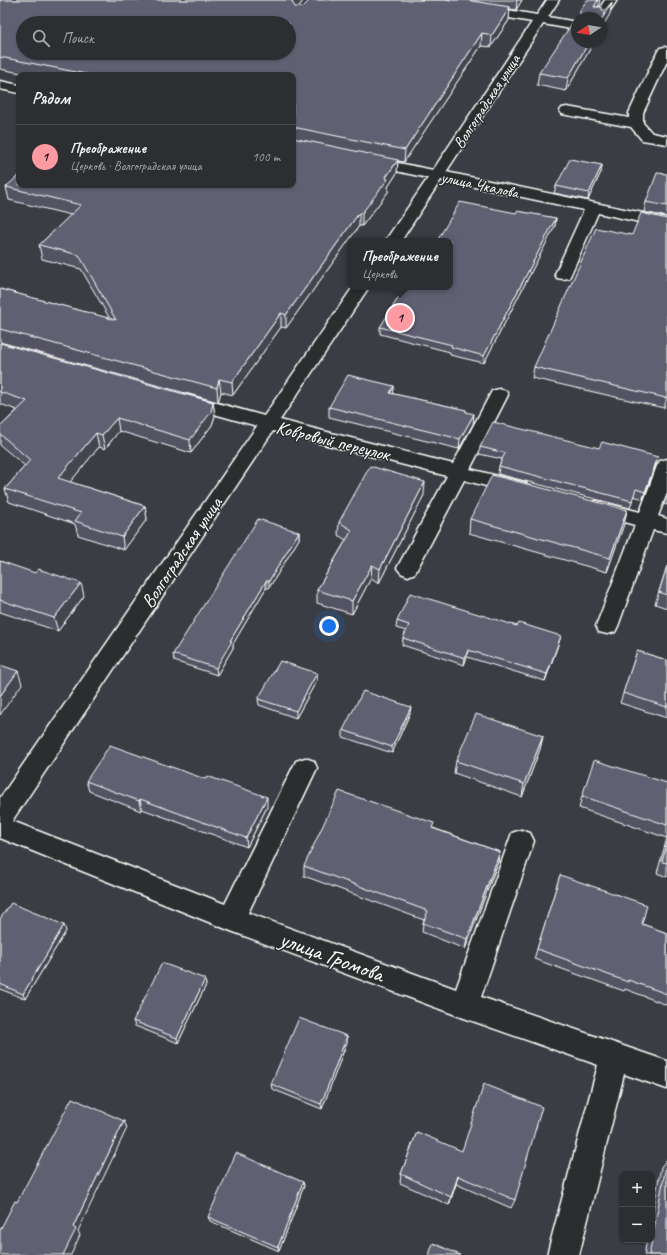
<!DOCTYPE html>
<html lang="ru">
<head>
<meta charset="utf-8">
<style>
	body { margin:0; font-family:Caveat,sans-serif; background:#383a3e; color:#f1f3f6 }
	.controls { position:absolute; right:12px; bottom:12px; display:grid; overflow:hidden; border-radius:8px; box-shadow:0 1px 3px #0004 }
	.controls button { width:36px; height:36px; display:grid; place-items:center; padding:0; border:0; border-bottom:1px solid #484a4d; background:#2c2e32; color:#f1f3f6; font:20px sans-serif }
	.compass { position:absolute; left:571px; top:12px; width:36px; height:36px; border-radius:50%; background:#2c2e32; box-shadow:0 1px 3px #0004; rotate:258deg }
	.you { position:absolute; left:329px; top:626px; width:14px; height:14px; margin:-10px; border:3px solid #fff; border-radius:50%; background:#1a73e8; box-shadow:0 0 0 6px #1a73e833 }
	.badge { display:grid; place-items:center; width:26px; height:26px; border-radius:50%; background:#ff9aa2; color:#111; font-size:13px; font-weight:700 }
	.pin { position:absolute; translate:-50% -50%; border:2px solid #fff; box-shadow:0 1px 4px #0006 }
	.popup { position:absolute; left:347px; top:238px; width:106px; height:52px; box-sizing:border-box; display:grid; place-content:center; border-radius:8px; background:#2c2e32; filter:drop-shadow(0 1px 3px #0005); font-size:13px; white-space:nowrap; color:#a6a8ac }
	.popup b { font-size:15px; color:#f1f3f6 }
	.popup::after { content:''; position:absolute; left:50%; top:100%; margin-left:-8px; border:8px solid transparent; border-top-color:#2c2e32 }
	.list { margin:0; padding:0; list-style:none }
	h2 { display:flex; justify-content:space-between; align-items:center; height:52px; margin:0; padding:0 16px; font-size:17px }
	h2 small { font-size:13px; font-weight:400; color:#a6a8ac }
	.list li { display:grid; grid-template-columns:26px 1fr auto; gap:12px; align-items:center; box-sizing:border-box; height:64px; padding:0 16px; border-top:1px solid #484a4d }
	.list b { display:block; font-size:15px; white-space:nowrap }
	.list p { margin:0; font-size:13px; white-space:nowrap; color:#a6a8ac }
	.list em { font-size:13px; font-style:normal; color:#a6a8ac }
	.icon { flex:none; width:22px; height:22px; fill:none; stroke:currentColor; stroke-width:2; stroke-linecap:round; stroke-linejoin:round }
	.map { position:relative; flex:none; width:667px; height:1255px; overflow:hidden }
	.search { position:absolute; background:#2c2e32; box-shadow:0 1px 3px #0004; left:16px; top:16px; width:280px; height:44px; display:flex; align-items:center; gap:10px; box-sizing:border-box; padding:0 14px; border-radius:22px; color:#a6a8ac; font-size:15px }
	.panel { position:absolute; background:#2c2e32; box-shadow:0 1px 3px #0004; left:16px; top:72px; width:280px; height:116px; border-radius:8px }
	.map>svg:first-child { display:block }
	.lines { fill:none; stroke-linecap:round; stroke-linejoin:round }
	.minor-casing { stroke:#fff; stroke-width:3 }
	.minor { fill:#2a2d2e; fill-rule:evenodd }
	.wall { fill:#535363; stroke:#fff }
	.shaded-wall { fill:#444450; stroke:#fff }
	.building { fill:#616173; stroke:#fff; fill-rule:evenodd }
	.labels { text-anchor:middle; stroke-width:3; stroke-linejoin:round; paint-order:stroke }
	.far-street-label { font-size:16px; fill:#fff; stroke:#2a2d2e }
	.street-label { font-size:19px; fill:#fff; stroke:#2a2d2e }
	.near-street-label { font-size:23px; fill:#fff; stroke:#2a2d2e }
</style>
</head>
<body>
<div class="map">
<svg width="667" height="1255" viewBox="0 0 667 1255">
	<rect width="100%" height="100%" fill="#3a3d43"/>
	<filter id="ink" filterUnits="userSpaceOnUse"><feTurbulence type="fractalNoise" baseFrequency=".025" numOctaves="2"/><feDisplacementMap in="SourceGraphic" scale="8" xChannelSelector="R" yChannelSelector="G"/><feConvolveMatrix kernelMatrix="1 2 1 2 8 2 1 2 1" color-interpolation-filters="sRGB"/></filter>
	<g filter="url(#ink)">
		<g class="lines">
			<g class="minor-casing">
				<g id="minor">
					<path d="M421,0H448L537,15L547,0H559L548,17L577,22V30L543,24L446,172L667,218V228L598,213L571,274L569,278L563,279L557,278L555,274L584,210L441,180L401,241H385L428,178L364,164L362,161L364,158L369,157L433,170L532,22L427,4L423,3Z"/>
					<path d="M605,0H617L603,21H601V18H593Z"/>
					<path d="M665,47L667,48V61L643,113V123L652,133L667,136V144L642,140L631,127L567,115L562,114L560,111L562,108L567,107L629,118V113L658,51L660,48Z"/>
					<path d="M0,81L19,85V93L0,89Z"/>
					<path d="M353,287H369L280,420L453,464L492,391L499,389L506,391L508,395L470,469L526,483L529,488L526,493L519,495L464,480L415,573L408,576L401,573L397,568L447,476L273,431L12,821L225,904L296,761L305,758L314,761L317,768L248,913L456,989L512,833L521,830L530,833L534,841L481,997L667,1061V1089L624,1074L579,1255H547L598,1065L464,1018L231,931L0,838V798L257,426L178,404L176,400L178,396L185,394L264,416Z"/>
					<path d="M667,459V493L658,516L667,519V533L653,530L618,626L615,632L607,634L599,632L596,626L635,525L590,513L587,508L590,503L597,501L640,512L657,466L660,461Z"/>
				</g>
			</g>
			<use href="#minor" class="minor"/>
		</g>
		<g class="wall">
			<path d="M0,0H304L298,7H303L310,0H522L516,10L510,9L509,20L491,47L481,46L404,162L398,161L397,173L388,187V192L362,226H359L286,328L281,327L233,395L221,392L218,402L0,342V289L110,319L81,269L42,259L39,245L71,215L9,200L6,187L293,185V75H31L0,69Z"/>
			<path d="M577,42H594L566,91L537,85L539,73Z"/>
			<path d="M602,165L601,172L588,200L554,193L556,186Z"/>
			<path d="M667,174V217L644,212L646,202Z"/>
			<path d="M516,213L556,218L555,226L484,363L450,355V352L380,334V327Z"/>
			<path d="M667,219V398L664,408L532,378L534,367L632,235Z"/>
			<path d="M0,343L213,402L215,416L212,425L191,453L119,431L105,449L99,447L70,482L145,506L147,519L124,550L78,535L75,524L9,502L5,489L25,466L0,445V427L17,410L0,404Z"/>
			<path d="M394,386L393,394L466,410V412L473,424L459,449L329,417V407Z"/>
			<path d="M480,447L656,464L643,499L634,496L630,508L498,474L499,466L502,459L479,454Z"/>
			<path d="M424,495L379,583L371,578L352,614L317,603V590L346,540L338,535L339,522Z"/>
			<path d="M667,495V505L664,504Z"/>
			<path d="M627,510L624,524L607,572L469,533L470,519Z"/>
			<path d="M299,532V539L269,588H266L233,644V648L217,675L174,661L173,654Z"/>
			<path d="M0,561L84,596L58,631L0,612Z"/>
			<path d="M667,566V608L655,604Z"/>
			<path d="M397,621L559,642L545,681L467,657L464,665L402,645L403,638L406,631L396,628Z"/>
			<path d="M637,651L667,660V718L620,703Z"/>
			<path d="M317,673V680L296,718L259,705L258,699Z"/>
			<path d="M410,713L392,753L343,737V730Z"/>
			<path d="M543,736L540,749L522,797L454,773L456,761Z"/>
			<path d="M86,781L267,807L247,847L142,809L141,811L89,791Z"/>
			<path d="M667,783V877L657,873L667,838L579,808L582,796Z"/>
			<path d="M433,828L500,852L498,862L465,949L422,932L423,923L424,920L304,876V866Z"/>
			<path d="M560,875L642,924L667,933V1005L625,989L624,991L534,959Z"/>
			<path d="M0,919L66,931L25,999L0,989Z"/>
			<path d="M205,979L206,985L178,1043L135,1026L133,1021Z"/>
			<path d="M347,1036V1042L322,1109L272,1089L271,1084Z"/>
			<path d="M417,1132L515,1200L511,1208L456,1184L449,1205L400,1183L401,1174Z"/>
			<path d="M667,1159V1255H644L647,1240H652V1215L661,1167Z"/>
			<path d="M303,1182L304,1186L279,1251L210,1221L208,1217Z"/>
		</g>
		<g class="shaded-wall">
			<path d="M293,0H304L292,14V2Z"/>
			<path d="M517,0H522L516,10Z"/>
			<path d="M598,0H600L598,7H594Z"/>
			<path d="M612,2L610,14L601,29V20Z"/>
			<path d="M510,7L509,20L491,47L492,35Z"/>
			<path d="M482,33L481,46L404,162L405,150Z"/>
			<path d="M589,42H594L566,91L568,78Z"/>
			<path d="M398,160L397,173L388,187V192L362,226V213Z"/>
			<path d="M602,165L601,172L588,200L589,193Z"/>
			<path d="M359,213V226L286,328V315Z"/>
			<path d="M556,218L555,226L484,363V356Z"/>
			<path d="M281,313V327L233,395L232,382Z"/>
			<path d="M219,379L221,392L218,402L217,388Z"/>
			<path d="M394,386L393,397L390,393Z"/>
			<path d="M213,402L215,416L212,425L191,453L190,440Z"/>
			<path d="M474,414L473,424L459,449L460,439Z"/>
			<path d="M117,418L119,431L105,449L102,435Z"/>
			<path d="M96,433L99,447L62,492L58,478Z"/>
			<path d="M658,457L656,464L643,499L645,492Z"/>
			<path d="M425,482L424,495L379,583L380,569Z"/>
			<path d="M145,506L147,519L124,550L122,537Z"/>
			<path d="M627,510L624,524L607,572L610,558Z"/>
			<path d="M299,532V539L269,588V581Z"/>
			<path d="M372,565L371,578L352,614V601Z"/>
			<path d="M266,581V588L233,644V648L217,675L216,668L230,641Z"/>
			<path d="M81,583L84,596L58,631L54,618Z"/>
			<path d="M561,636L559,642L545,681L547,674Z"/>
			<path d="M468,650L467,657L464,665L465,658Z"/>
			<path d="M18,671L22,684L0,715V696Z"/>
			<path d="M317,673V680L296,718V711Z"/>
			<path d="M411,707L410,713L392,753V747Z"/>
			<path d="M543,736L540,749L522,797L524,784Z"/>
			<path d="M267,797V807L247,847L246,838Z"/>
			<path d="M140,799L142,809L141,811L139,801Z"/>
			<path d="M500,852L498,862L465,949L467,939Z"/>
			<path d="M64,925L66,931L25,999L23,994Z"/>
			<path d="M205,979L206,985L178,1043L177,1038Z"/>
			<path d="M347,1036V1042L322,1109L321,1104Z"/>
			<path d="M124,1121L127,1128L78,1231L80,1235L71,1255H63L73,1227Z"/>
			<path d="M458,1176L456,1184L449,1205L451,1197Z"/>
			<path d="M303,1182L304,1186L279,1251L278,1247Z"/>
		</g>
		<g class="building">
			<path d="M0,0H293L292,2L295,7H303L310,0H466L510,7L492,35L482,33L405,150L293,127V75H91L0,57ZM23,23H289V53H23Z"/>
			<path d="M587,0H598L594,7H602V10H605L612,2L601,20V18H580V10Z"/>
			<path d="M575,19H577V42H589L568,78L539,73Z"/>
			<path d="M293,138L398,160L385,178L388,179L362,213H359L286,315L281,313L232,382L219,379L217,388L0,329V289L116,320L79,255L39,245L81,205L6,187L19,175V185H293Z"/>
			<path d="M570,159L602,165L589,193L556,186Z"/>
			<path d="M657,173L667,174V206L646,202Z"/>
			<path d="M460,202L516,213L517,211L556,218L484,356L451,347L452,345L380,327L405,287H450V241H437Z"/>
			<path d="M641,213L667,219V396L666,398L534,367L596,228L632,235Z"/>
			<path d="M0,343L213,402L211,412L190,440L117,418L102,435L96,433L58,478L145,506L122,537L75,521L81,513L5,489L30,460L0,434V427L27,401L0,392Z"/>
			<path d="M348,375L394,386L390,393L466,410V412L474,414L460,439L329,407Z"/>
			<path d="M493,422L599,448L602,442L658,457L645,492L636,489L632,501L499,466L505,453L480,447Z"/>
			<path d="M370,466L425,482L380,569L372,565L352,601L317,590L352,530L339,522Z"/>
			<path d="M492,475L627,510L610,558L470,519Z"/>
			<path d="M258,519L299,532L269,581H266L230,641H232L216,668L173,654Z"/>
			<path d="M0,561L35,573L38,569L81,583L54,618L0,600Z"/>
			<path d="M667,566V595L659,592Z"/>
			<path d="M410,593L517,626L519,623L561,636L547,674L468,650L465,658L403,638L409,625L397,621Z"/>
			<path d="M637,651L667,660V707L623,693Z"/>
			<path d="M280,661L317,673L296,711L258,699Z"/>
			<path d="M0,665L18,671L0,696Z"/>
			<path d="M363,691L411,707L392,747L343,730Z"/>
			<path d="M476,714L543,736L524,784L456,761Z"/>
			<path d="M110,745L205,779L207,776L267,797L246,838L140,799L139,801L86,781Z"/>
			<path d="M594,760L667,783V825L582,796Z"/>
			<path d="M339,791L434,823L432,828L500,852L467,939L423,923L428,911L304,866Z"/>
			<path d="M667,844V863L662,862Z"/>
			<path d="M560,875L647,905L642,924L667,933V994L628,980V982L537,949Z"/>
			<path d="M11,903L64,925L23,994L0,984V919Z"/>
			<path d="M162,963L205,979L177,1038L133,1021Z"/>
			<path d="M299,1018L347,1036L321,1104L271,1084Z"/>
			<path d="M484,1084L542,1107L515,1200L458,1176L451,1197L401,1174L417,1132L462,1151Z"/>
			<path d="M72,1098L124,1121L73,1227L76,1229L63,1255H0V1230L15,1201L17,1202Z"/>
			<path d="M236,1153L303,1182L278,1247L208,1217Z"/>
			<path d="M667,1161V1255H649L652,1240Z"/>
			<path d="M433,1243L460,1255H429Z"/>
		</g>
	</g>
	<g class="labels">
		<g class="far-street-label">
			<text transform="translate(486 101) rotate(-57)" y="6">Волгоградская улица</text>
			<text transform="translate(480 184) rotate(12)" y="6">улица Чкалова</text>
		</g>
		<g class="street-label">
			<text transform="translate(333 440) rotate(14)" y="7">Ковровый переулок</text>
			<text transform="translate(181 552) rotate(-56)" y="7">Волгоградская улица</text>
		</g>
		<g class="near-street-label">
			<text transform="translate(332 956) rotate(20)" y="8">улица Громова</text>
		</g>
	</g>
</svg>
<div class="controls">
<button>+</button>
<button>−</button>
</div>
<svg class="compass" viewBox="-18 -18 36 36"><path d="M0-13l5 13h-10z" fill="#e53935"/><path d="M0 13l5-13h-10z" fill="#a6a8ac"/></svg>
<div class="you"></div>
<div class="pin badge" style="left:400px;top:318px">1</div>
<div class="popup"><b>Преображение</b>Церковь</div>
<div class="search"><svg class="icon" aria-label="search" viewBox="0 0 24 24"><circle cx="10" cy="10" r="6"/><path d="M15 15l6 6"/></svg>Поиск</div>
<section class="panel">
<h2>Рядом<small></small></h2>
<ul class="list">
<li><span class="badge">1</span><div><b>Преображение</b><p>Церковь · Волгоградская улица</p></div><em>100 m</em></li>
</ul>
</section>
</div>
</body>
</html>
